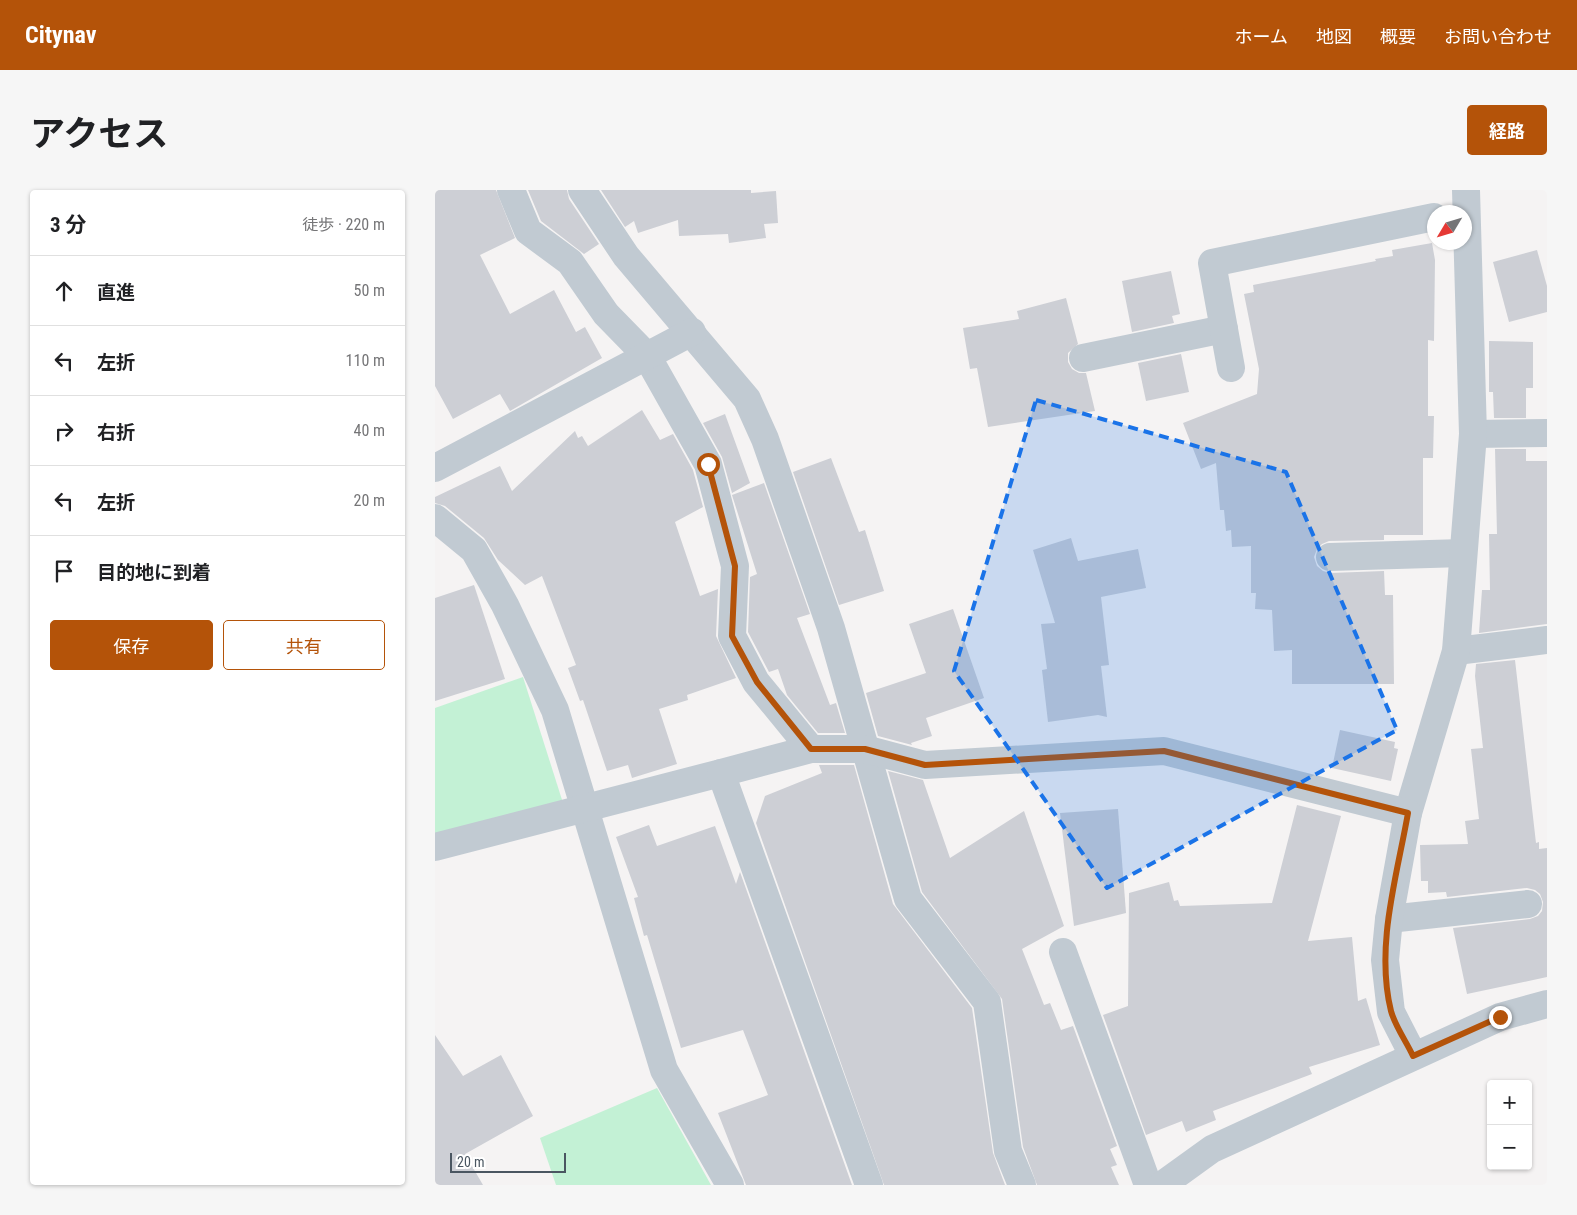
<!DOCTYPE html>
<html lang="ja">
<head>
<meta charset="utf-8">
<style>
	body { margin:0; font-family:"Roboto Condensed","Noto Sans JP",sans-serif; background:#f6f6f6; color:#202124 }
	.controls { position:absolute; right:15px; bottom:15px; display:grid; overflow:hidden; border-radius:5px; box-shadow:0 1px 4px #0004 }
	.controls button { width:45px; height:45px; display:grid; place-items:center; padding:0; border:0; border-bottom:1px solid #e0e0e0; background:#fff; color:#202124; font:25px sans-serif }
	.compass { position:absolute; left:992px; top:15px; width:45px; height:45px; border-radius:50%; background:#fff; box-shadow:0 1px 4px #0004; rotate:232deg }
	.scale { position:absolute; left:15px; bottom:12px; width:116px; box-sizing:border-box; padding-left:5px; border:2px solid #4a5661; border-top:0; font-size:14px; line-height:18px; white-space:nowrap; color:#4a5661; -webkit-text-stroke:4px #fff; paint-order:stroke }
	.stop { position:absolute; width:15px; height:15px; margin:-11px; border:4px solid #b45309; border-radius:50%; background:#fff }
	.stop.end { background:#b45309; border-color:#fff; box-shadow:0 1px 5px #0008 }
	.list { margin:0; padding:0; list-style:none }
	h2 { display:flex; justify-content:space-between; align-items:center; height:65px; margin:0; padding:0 20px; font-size:21px }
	h2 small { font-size:16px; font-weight:400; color:#757577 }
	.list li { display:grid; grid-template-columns:32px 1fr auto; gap:15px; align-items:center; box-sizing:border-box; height:70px; padding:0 20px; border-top:1px solid #e0e0e0 }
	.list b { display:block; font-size:19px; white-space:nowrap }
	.list em { font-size:16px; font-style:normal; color:#757577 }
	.actions { display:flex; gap:10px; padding:15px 20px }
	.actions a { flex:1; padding:11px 0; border:1px solid #b45309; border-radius:5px; text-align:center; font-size:18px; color:#b45309 }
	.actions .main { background:#b45309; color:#fff }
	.icon { flex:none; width:28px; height:28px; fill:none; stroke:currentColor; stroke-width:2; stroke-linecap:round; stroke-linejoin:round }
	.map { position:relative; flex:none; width:1112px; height:995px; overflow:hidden; border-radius:5px }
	header { display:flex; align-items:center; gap:30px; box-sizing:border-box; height:70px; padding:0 25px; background:#b45309; color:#fff }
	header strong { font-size:24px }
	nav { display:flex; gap:28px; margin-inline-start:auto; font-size:18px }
	.intro { display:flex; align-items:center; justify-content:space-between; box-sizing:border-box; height:120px; padding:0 30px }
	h1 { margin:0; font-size:35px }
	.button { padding:12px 22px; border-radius:5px; background:#b45309; color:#fff; font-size:18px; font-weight:700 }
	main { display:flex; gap:30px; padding:0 30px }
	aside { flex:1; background:#fff; border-radius:5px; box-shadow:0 1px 4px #0004 }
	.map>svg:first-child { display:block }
	.green { fill:#c3f1d5 }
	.building { fill:#cdcfd5 }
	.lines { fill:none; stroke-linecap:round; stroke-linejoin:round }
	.minor { stroke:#c1cad2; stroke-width:28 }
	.route { stroke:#b45309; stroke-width:6 }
	.marked { fill:#1a73e8; fill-opacity:0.2; stroke:#1a73e8; stroke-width:4; stroke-dasharray:10 6; stroke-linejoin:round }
</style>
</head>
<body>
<header>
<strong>Citynav</strong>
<nav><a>ホーム</a><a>地図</a><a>概要</a><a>お問い合わせ</a></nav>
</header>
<div class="intro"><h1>アクセス</h1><a class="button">経路</a></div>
<main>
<aside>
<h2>3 分<small>徒歩 · 220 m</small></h2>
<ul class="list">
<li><svg class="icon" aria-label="ahead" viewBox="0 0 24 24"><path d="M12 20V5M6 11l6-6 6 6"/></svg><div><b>直進</b></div><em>50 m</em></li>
<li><svg class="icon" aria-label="left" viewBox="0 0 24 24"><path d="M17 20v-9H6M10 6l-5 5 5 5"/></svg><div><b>左折</b></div><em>110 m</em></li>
<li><svg class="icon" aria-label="right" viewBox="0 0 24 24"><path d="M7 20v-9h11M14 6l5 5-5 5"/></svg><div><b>右折</b></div><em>40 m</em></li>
<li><svg class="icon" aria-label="left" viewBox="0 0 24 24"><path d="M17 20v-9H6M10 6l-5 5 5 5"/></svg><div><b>左折</b></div><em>20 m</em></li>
<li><svg class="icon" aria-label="arrive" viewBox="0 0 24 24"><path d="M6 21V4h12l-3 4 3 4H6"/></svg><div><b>目的地に到着</b></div></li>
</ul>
<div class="actions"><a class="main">保存</a><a>共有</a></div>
</aside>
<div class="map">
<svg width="1112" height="995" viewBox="0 0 1112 995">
	<rect width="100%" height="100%" fill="#f5f3f3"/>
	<g class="green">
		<path d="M88,487L128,613L0,644V518Z"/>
		<path d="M222,898L276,995H121L105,948Z"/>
	</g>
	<g class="building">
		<path d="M0,0H61L80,48L45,65L75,124L119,100L141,142L150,137L167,168L75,221L65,204L18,229L0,196Z"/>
		<path d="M93,0H132L134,9L164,54L149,64L106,31Z"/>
		<path d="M166,0H316V3L341,1L343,33L329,34L331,48L294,53L293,44L244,46L243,30L203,43L199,31L190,37Z"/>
		<path d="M997,53L1000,70L999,151L993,150V226H999L998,268H988V345H949V350L894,351L887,354L882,359L879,367L882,376L888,381L895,383L949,381L950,405H958L959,494H857V460L839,461L837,420L820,419L821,403H816V356L797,357L796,340L791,341L789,320H785L781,273L766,279L748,233L822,204L824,179L809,104L819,102L818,95L941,71L940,69L958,66L957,60Z"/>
		<path d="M1102,60L1112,96V122L1074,132L1058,72Z"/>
		<path d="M736,81L745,124L737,126L739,133L697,142L687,91Z"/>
		<path d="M631,108L643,154L633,163V172L637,179L644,183H651L660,221L553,237L542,178L535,179L528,138L584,129L582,121Z"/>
		<path d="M1054,151L1098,152V198H1091V228H1059L1058,202H1054Z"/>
		<path d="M746,164L754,202L711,211L703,173Z"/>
		<path d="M207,220L225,250L238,244L258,280L268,317L240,332L265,406L283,399L281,446L301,488L252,505L253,510L224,519L242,574L197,588L193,575L172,581L148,510L145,511L133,478L141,475L107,386L90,395L63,370L49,348L10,316L0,313V307L65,276L77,301L140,241L143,248L147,246L153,256Z"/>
		<path d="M290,224L315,293L297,303L287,267L268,233Z"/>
		<path d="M1060,259H1091V271H1112V434L1044,443L1047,400H1055L1054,344H1062Z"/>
		<path d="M396,268L424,342L430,340L449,401L404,415L358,282Z"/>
		<path d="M329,293L375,424L362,428L395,515L401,513L410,543H383L352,505L343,479L334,482L313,442L315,387L322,384L297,305Z"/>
		<path d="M636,348L643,371L703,359L711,398L666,407L674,475L666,476L672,527L663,525L613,532L607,480L612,479L606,434L620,433L598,360Z"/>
		<path d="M39,395L70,489L0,511V408Z"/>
		<path d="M518,419L549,508L491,528L497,546L476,553L477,555L443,546L431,503L491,483L474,434Z"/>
		<path d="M1080,470L1101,653L1104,652V659L1112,658V787L1032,804L1018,738L1095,729L1103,726L1107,721L1108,712L1105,704L1100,700L1092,698L1012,707L1011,702L993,703V691H986L985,655L1033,654L1030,631L1044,629L1036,559L1048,558L1040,486L1041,474Z"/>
		<path d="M905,540L960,552L959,558L963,559L956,591L897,578Z"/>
		<path d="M384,575H419L458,714L537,818L558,963L570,995H449L321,633L330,606L387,583Z"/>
		<path d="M453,581L488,590L515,668L589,621L629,736L587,759L609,815L615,813L626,840L638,836L682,956L675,959L682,975L676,977L684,995H602L588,957L567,809L487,702Z"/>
		<path d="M862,615L906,626L873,751L917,747L923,811L931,808L945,855L874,877L877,884L778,921L781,930L751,942L747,931L711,945L668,825L693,816L694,703L734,692L739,711L743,710L745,716L837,713Z"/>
		<path d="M683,619L691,723L639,736L625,623Z"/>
		<path d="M214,635L222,656L280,636L301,694L305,682L417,995H311L283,923L333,905L308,840L246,858L212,745L209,746L199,708L203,707L181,647Z"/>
		<path d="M0,845L28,886L66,865L98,926L30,964L48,995H0Z"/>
	</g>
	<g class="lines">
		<g class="minor">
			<path d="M76,0L93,41L135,72L171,124L212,166L273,274L300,376L297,446L321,492L376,559"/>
			<path d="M147,0L191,66L312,209L330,249L396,438L473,709L552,812L573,961L587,995"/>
			<path d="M648,168L789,139"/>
			<path d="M796,178L777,73L999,27"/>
			<path d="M1038,244L1112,243"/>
			<path d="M0,278L257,142"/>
			<path d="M0,328L39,360L70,415L120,520L229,880L295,995"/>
			<path d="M895,367L1028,363"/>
			<path d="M1021,461L1112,450"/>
			<path d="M0,657L286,583"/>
			<path d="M954,729L1093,714"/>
			<path d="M628,762L713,995"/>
			<path d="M978,865L956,822L950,770L954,729L973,623L1021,461L1038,244L1031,0"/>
			<path d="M434,995L286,583L376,559H430L490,575L729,561L973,623"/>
			<path d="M727,995L777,959L1065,827L1112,814"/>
		</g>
	</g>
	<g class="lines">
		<path class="route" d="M273,274L300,376L297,446L322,492L376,559H430L490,575L729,561L973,623C962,686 940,756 956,821C960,836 971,851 978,866L1065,827"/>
	</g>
	<path class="marked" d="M601,210L851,282L962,540L672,698L519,481Z"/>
</svg>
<div class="controls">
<button>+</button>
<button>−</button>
</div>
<svg class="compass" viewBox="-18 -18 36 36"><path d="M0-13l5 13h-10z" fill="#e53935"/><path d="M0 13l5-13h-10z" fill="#757577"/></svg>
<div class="scale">20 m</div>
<div class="stop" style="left:273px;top:274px"></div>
<div class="stop end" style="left:1065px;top:827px"></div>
</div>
</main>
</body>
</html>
